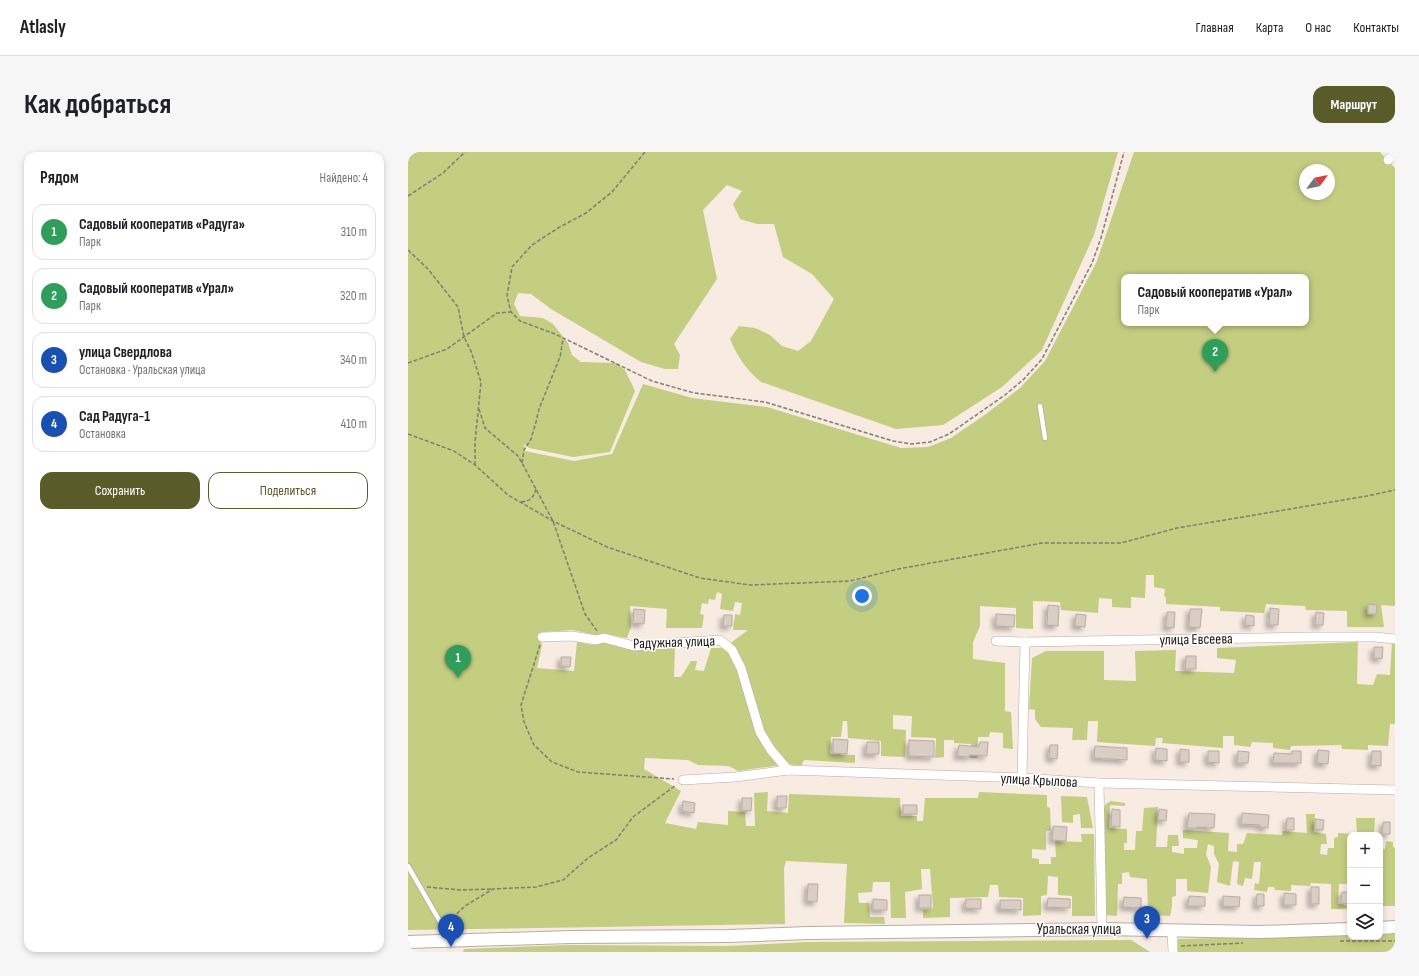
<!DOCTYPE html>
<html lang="ru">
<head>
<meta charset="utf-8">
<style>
	body { margin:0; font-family:"Sofia Sans Condensed",sans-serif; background:#f6f6f6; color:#202124 }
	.controls { position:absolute; right:12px; bottom:12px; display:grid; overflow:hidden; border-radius:8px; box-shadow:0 2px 6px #0003 }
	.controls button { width:36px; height:36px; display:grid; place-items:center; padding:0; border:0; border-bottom:1px solid #e0e0e0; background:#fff; color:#202124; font:20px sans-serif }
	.compass { position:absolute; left:891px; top:12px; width:36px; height:36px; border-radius:50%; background:#fff; box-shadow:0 2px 6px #0003; rotate:57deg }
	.you { position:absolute; left:454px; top:444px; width:14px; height:14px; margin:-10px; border:3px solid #fff; border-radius:50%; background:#1a73e8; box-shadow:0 0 0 6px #1a73e833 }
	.badge { display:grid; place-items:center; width:26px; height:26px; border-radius:50%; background:#595b28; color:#fff; font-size:13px; font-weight:700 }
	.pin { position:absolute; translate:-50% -33px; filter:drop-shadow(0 1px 2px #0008) }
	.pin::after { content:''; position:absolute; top:21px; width:14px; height:12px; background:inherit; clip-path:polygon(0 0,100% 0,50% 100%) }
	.popup { position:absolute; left:713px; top:122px; width:188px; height:52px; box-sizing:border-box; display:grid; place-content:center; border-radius:8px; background:#fff; filter:drop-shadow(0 1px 3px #0005); font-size:13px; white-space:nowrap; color:#757577 }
	.popup b { font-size:15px; color:#202124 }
	.popup::after { content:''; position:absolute; left:50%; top:100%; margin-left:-8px; border:8px solid transparent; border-top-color:#fff }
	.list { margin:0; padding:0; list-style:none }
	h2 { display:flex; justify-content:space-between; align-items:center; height:52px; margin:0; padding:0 16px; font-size:17px }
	h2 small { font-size:13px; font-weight:400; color:#757577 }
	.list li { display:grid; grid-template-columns:26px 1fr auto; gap:12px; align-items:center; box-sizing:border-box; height:56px; margin:0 8px 8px; padding:0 8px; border:1px solid #e0e0e0; border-radius:12px }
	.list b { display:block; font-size:15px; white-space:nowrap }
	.list p { margin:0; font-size:13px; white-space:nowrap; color:#757577 }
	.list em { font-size:13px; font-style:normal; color:#757577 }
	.actions { display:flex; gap:8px; padding:12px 16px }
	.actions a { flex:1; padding:9px 0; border:1px solid #595b28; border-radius:12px; text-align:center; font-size:14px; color:#595b28 }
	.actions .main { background:#595b28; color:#fff }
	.icon { flex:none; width:22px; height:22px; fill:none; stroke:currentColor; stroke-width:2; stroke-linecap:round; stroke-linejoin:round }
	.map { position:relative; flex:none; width:987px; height:800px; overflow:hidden; border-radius:12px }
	header { display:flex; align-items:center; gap:24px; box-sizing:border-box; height:56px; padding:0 20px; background:#fff; border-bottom:1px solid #e0e0e0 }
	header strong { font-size:19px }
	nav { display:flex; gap:22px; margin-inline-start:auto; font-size:14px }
	.intro { display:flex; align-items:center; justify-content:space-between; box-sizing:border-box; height:96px; padding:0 24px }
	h1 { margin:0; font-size:28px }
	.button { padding:10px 18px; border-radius:12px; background:#595b28; color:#fff; font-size:14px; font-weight:700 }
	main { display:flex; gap:24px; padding:0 24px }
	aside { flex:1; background:#fff; border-radius:12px; box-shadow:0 2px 6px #0003 }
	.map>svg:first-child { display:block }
	.green { fill:#c3ce81; fill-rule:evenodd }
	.building { fill:#d9cdc4; stroke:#b8aca4; filter:url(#shadow) }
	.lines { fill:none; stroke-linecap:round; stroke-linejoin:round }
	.service-casing { stroke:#b7aca4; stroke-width:6 }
	.minor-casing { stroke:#b7aca4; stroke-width:10 }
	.secondary-casing { stroke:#b7aca4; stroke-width:14 }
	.path { stroke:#837b75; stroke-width:1.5; stroke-dasharray:4 2; stroke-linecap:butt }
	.service { stroke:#fff; stroke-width:4.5 }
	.minor { stroke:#fff; stroke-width:9 }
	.secondary { stroke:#fff; stroke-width:12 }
	.labels { text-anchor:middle; stroke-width:3; stroke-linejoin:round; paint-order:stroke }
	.street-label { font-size:15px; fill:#1e1a17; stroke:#fff }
</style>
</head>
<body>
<header>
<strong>Atlasly</strong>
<nav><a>Главная</a><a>Карта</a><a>О нас</a><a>Контакты</a></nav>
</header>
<div class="intro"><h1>Как добраться</h1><a class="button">Маршрут</a></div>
<main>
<aside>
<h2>Рядом<small>Найдено: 4</small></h2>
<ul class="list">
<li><span class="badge" style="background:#2e9e5b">1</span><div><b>Садовый кооператив «Радуга»</b><p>Парк</p></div><em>310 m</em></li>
<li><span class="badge" style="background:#2e9e5b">2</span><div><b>Садовый кооператив «Урал»</b><p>Парк</p></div><em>320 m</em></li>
<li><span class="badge" style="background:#1a4fb4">3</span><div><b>улица Свердлова</b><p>Остановка · Уральская улица</p></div><em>340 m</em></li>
<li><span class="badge" style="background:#1a4fb4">4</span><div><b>Сад Радуга-1</b><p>Остановка</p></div><em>410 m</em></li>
</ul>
<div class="actions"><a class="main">Сохранить</a><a>Поделиться</a></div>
</aside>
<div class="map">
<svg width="987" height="800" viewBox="0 0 987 800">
	<defs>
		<filter id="shadow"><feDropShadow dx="-3.5" dy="3.5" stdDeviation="2" flood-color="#0004"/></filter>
	</defs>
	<rect width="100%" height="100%" fill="#f7ebe2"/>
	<g class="green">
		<path d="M0,0H710L686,83L634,198L594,235L535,273L488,277L353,230C338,217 330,206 322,187L331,174L347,176L362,183L374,194L390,199L403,189L426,147L404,122L375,105L366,72H349L332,67L325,52L334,39L319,33L295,58L309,127L266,192L272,203L270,217H257L233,210L143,157L123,142L110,141L106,152L112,164L135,166L145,172L160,191L164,203L173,210L208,211L217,218L227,239L202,300L165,305L121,296L116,292L117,299L166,309L204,302L235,232L284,246L359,255L493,296L520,295L543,286L578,262L612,236L637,209L689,109L726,0H972L987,16V454L973,453L976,475H939V459L898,458L897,454L858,452L856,461L812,459V455L758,452V445L756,444L757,437L746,435V423H738L737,446L723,445V456L704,455V447L691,446L690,461L653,458L652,450L625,449V477L608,476V456L572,454V474L565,490V507L597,511V559L603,560L605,597L595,596V581L582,580L581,585H570L569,606H562L563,592L546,591V588H536V605L527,606L528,586L503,585L504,564L485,563V577L498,578L497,605L473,604V589L440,586L439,569H435L433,585H423L422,602L447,603V611L396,608L393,614L380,612L330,619L321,614L290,613L280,608L237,606L236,617L273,639L257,671L288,677L290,670L320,673V659L337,660L338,674H347L346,641L360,640L359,659L380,661L381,642L492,646L493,664H509V669H515L517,646H570L571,640L639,643V655L642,656L643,678L638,679V698L624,697V706L631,707V712H643V705H648L647,689L674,690L673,682H686L687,764H664V744L650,743V725L640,724L639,743L633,744V763L615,764V746L591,745L590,733H582L580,745L542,746V765L515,766V758L525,756L522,717H513L514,737L497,740L498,766H483L482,730H465L464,740L450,741L451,751H461L462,765H476L477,772L436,771L439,712L378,709L376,716L377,772L0,778ZM897,18H921V42H897ZM716,125H898V171H716ZM309,440L314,442L312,457L325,459L327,450L334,451L332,463L327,462L325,478H340L316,496H303L296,519L287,518L289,509H283L273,525H266L267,495L197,490L185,493L169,490L166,519L129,516L134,493L131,484L137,480L165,478L187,483L197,482L219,486L223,475L222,454L259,457L258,476H294L296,463L292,462L294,451L300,452L301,447L307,448Z"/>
		<path d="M950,490L949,532L965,533L969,522L982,523L984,491H987V572H982L980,594L960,593V598L934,597L933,593L883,594L882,598L865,596V591L844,590L842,595L826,593V584H815V596L754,591L755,586H748L747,594L689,590L690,569H680L679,588H664L665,576L633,575L627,567V558L621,557L624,506L638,499H696V528L728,529L727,499L768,498L767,519L826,521L828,508L809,506V496Z"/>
		<path d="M653,644L679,645L685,676H673L672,662L665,663V671L654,670Z"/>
		<path d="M703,649L717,651V654L702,653L701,676L719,677V691H716V698H727L728,679H734L736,656L750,655L748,695H759L760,683H770L771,694H764V700L776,702V696H789L790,688L775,686V678L821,681L820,699L829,700V692H835L839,681L874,683L875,679L899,681L898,662H907L906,680L918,682L919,692H913L912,702L919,703L920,696H926V686L930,685V681L949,682L948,666H967L966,683H942L941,732H931L930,752L942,753V757H923V732L903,731L902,734L883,733V739L867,738L866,735H860L859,740L846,738L847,731L851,732L853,710H846L844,727L837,726L835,734L829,732L831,710L825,709L822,734L809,730L811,712L806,702V694L800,692L798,702L803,715L800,741L779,739V727H768V744L764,745V754L762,764L733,762L732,759H740L739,727L722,725L721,720L714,721V732H710L709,764L696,763L695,658L698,652Z"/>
		<path d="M978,689L985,690V695L987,696V754H975V733H972V697H977Z"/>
		<path d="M972,782H987V800H770V787L942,783V785H972Z"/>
		<path d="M723,788L742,800H55L56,797L163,793L318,794L400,790Z"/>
	</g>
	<g class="building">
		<path d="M960,452L969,453L968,462H960Z"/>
		<path d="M640,453L651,454L650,474L639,473Z"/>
		<path d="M862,456L871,457L870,473H861Z"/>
		<path d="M226,457L237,458L236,472L225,471Z"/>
		<path d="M782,457H794L792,476L781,475Z"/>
		<path d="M759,460H767L766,476L758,475Z"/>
		<path d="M908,460L916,461L915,473H907Z"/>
		<path d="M588,462L607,463L606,475L588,474Z"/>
		<path d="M668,462L678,463L677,475L667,474Z"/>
		<path d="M316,463H324V474H315Z"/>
		<path d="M838,463L846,464V474L837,473Z"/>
		<path d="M966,495H975L974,507L966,506Z"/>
		<path d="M778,504H788V517H777Z"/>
		<path d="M153,505H163L162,515L153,514Z"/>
		<path d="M425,587L440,588L439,602L425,601Z"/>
		<path d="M501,588L526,589V605L501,604Z"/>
		<path d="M459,590H471V602H458Z"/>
		<path d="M572,590H580L579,604L561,603V605L549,604L551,593L571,595Z"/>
		<path d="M642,593H650L649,607L641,606Z"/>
		<path d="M687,594L719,596V608L686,606Z"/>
		<path d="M748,596L759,597V609L747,608Z"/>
		<path d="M772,597L781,598V610H772Z"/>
		<path d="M910,598L921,599L920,612L909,611Z"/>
		<path d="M800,599H811V611L800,610Z"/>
		<path d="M830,599L841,600L840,611H829Z"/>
		<path d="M884,599H893V611H865L866,601L884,602Z"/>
		<path d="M964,599H973V614L963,613Z"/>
		<path d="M369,644H379L378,656H369Z"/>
		<path d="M334,646H344L343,659L334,658Z"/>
		<path d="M275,649L287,651L286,661L274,659Z"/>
		<rect x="495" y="653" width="14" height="9"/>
		<path d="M704,657L712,658V675L703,674Z"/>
		<path d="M751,657L759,658L758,669L750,668Z"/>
		<path d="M781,661L807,662L806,676L789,675V676H779Z"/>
		<path d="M834,661L861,663L860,676L852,675V673L833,672Z"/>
		<path d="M879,666H886V678H878Z"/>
		<path d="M907,667L916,668L915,678L907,677Z"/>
		<path d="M975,670H982V682H974Z"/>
		<path d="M645,674L659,675L658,689L644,688Z"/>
		<path d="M400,732H410L409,750L399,749Z"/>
		<rect x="903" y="735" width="8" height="17"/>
		<path d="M934,740H941L940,752L933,751Z"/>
		<path d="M876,741L888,742V753H876Z"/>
		<path d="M849,742H856V754H848Z"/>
		<rect x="511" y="743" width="12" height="13"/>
		<path d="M781,744L797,745V754H780Z"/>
		<path d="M815,744L832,745L831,755L815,754Z"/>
		<path d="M716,745L733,746V756L715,755Z"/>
		<path d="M640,746L662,747V756L639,755Z"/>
		<path d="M465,747L479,748V758H465Z"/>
		<path d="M558,747H573V757L557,756Z"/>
		<path d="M592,748H613V758L592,757Z"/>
	</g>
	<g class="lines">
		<g class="service-casing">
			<g id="service">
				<path d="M632,254L637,286"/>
				<path d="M0,714L42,787"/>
			</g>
		</g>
		<g class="minor-casing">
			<g id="minor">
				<path d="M980,8L987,2"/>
				<path d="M134,485L164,484L188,488L196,486L226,494L312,488L324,498L333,516L352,580L363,598L380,618"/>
				<path d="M588,489L617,490L902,485H967L987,487"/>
				<path d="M614,626L617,490"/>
				<path d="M275,628L327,625L380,618L614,626L691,631L987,638"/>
				<path d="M691,631L694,777"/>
				<path d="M764,778L765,800"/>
			</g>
		</g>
		<g class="secondary-casing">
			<g id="secondary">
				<path d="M972,776L987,775"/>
				<path d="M0,790L163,785L320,784L400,781L694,777L852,780L942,777"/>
			</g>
		</g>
		<g class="path">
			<path d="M237,0L204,40L178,61L150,76L124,93L104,115L99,144L103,160L112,169L147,182L244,229L286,241L357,250L485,289L503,292L522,290L541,282L597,243L616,227L634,207L684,111L693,86L716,0"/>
			<path d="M0,44L35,21L57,0"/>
			<path d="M0,98L20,117L50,155L56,185L63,199L73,230L67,290V313"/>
			<path d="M0,211L39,197L89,161L103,160"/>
			<path d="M71,257L77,276L110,304L114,311L145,369L177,462L189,479"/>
			<path d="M0,282L46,299L67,313L100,343L145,369L199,395L292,426L342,433L442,429L490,417L634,391H713L769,376L959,344L987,338"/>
			<path d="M114,311L116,298L123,287L128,270L131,257L152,205L155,187"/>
			<path d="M113,350C123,349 125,346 128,337"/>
			<path d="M132,493L113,553L116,570L126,593L144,610L170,620L266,627"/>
			<path d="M19,735L53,738L83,737"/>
			<path d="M40,770L57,754L85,737L128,735L155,728L180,706L208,688L225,665L268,633"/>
			<path d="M932,789H987"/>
			<path d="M773,794L835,791"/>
		</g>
		<use href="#service" class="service"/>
		<use href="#minor" class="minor"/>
		<use href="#secondary" class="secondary"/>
	</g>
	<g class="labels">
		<g class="street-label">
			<text transform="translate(788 487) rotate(-1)" y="5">улица Евсеева</text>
			<text transform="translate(266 490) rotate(-2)" y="5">Радужная улица</text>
			<text transform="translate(631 628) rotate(3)" y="5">улица Крылова</text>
			<text x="671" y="782">Уральская улица</text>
		</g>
	</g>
</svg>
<div class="controls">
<button>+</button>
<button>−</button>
<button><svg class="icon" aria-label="layers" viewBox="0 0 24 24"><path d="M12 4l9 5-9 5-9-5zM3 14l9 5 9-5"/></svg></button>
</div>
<svg class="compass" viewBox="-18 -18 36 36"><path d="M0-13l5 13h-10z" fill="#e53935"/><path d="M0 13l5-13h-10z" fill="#757577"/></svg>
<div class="you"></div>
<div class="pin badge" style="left:50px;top:526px;background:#2e9e5b">1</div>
<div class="pin badge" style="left:807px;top:220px;background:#2e9e5b">2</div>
<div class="popup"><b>Садовый кооператив «Урал»</b>Парк</div>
<div class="pin badge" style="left:739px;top:787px;background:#1a4fb4">3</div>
<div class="pin badge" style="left:43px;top:795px;background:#1a4fb4">4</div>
</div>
</main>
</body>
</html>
